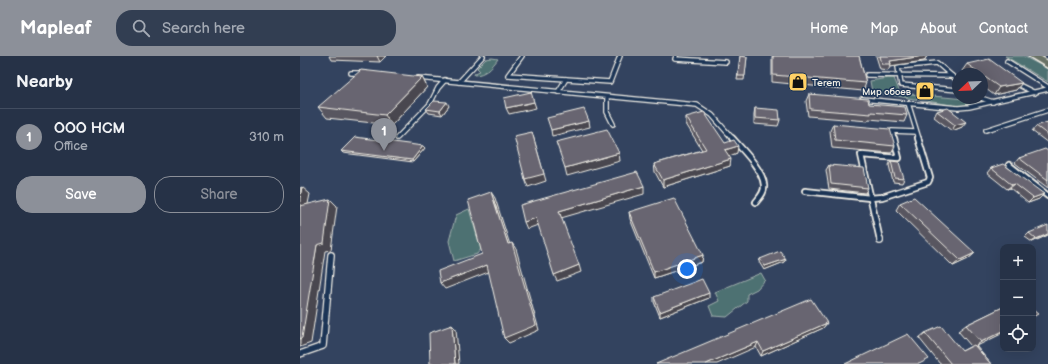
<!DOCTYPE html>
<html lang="en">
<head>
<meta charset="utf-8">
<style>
	body { margin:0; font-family:"Balsamiq Sans",sans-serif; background:#323e52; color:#f1f3f6 }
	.controls { position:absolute; right:12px; bottom:12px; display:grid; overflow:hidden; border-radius:8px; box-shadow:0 4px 16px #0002 }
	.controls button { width:36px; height:36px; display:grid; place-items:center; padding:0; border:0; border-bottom:1px solid #424d60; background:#263247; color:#f1f3f6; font:20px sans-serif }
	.compass { position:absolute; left:652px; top:12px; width:36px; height:36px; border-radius:50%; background:#263247; box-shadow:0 4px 16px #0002; rotate:247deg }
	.you { position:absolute; left:387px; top:213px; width:14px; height:14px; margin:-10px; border:3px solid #fff; border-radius:50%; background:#1a73e8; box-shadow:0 0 0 6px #1a73e833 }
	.badge { display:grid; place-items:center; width:26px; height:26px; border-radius:50%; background:#8c9099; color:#fff; font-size:13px; font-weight:700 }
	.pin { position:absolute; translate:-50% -33px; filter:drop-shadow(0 1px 2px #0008) }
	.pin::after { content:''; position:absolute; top:21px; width:14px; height:12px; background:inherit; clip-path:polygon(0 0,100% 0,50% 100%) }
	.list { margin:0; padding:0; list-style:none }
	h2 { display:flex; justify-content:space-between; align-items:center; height:52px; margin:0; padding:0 16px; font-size:17px }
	h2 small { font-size:13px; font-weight:400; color:#a4aab4 }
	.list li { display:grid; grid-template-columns:26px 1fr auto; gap:12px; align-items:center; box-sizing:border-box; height:56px; padding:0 16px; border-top:1px solid #424d60 }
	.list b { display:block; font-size:15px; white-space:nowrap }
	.list p { margin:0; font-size:13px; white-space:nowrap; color:#a4aab4 }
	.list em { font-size:13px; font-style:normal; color:#a4aab4 }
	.actions { display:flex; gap:8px; padding:12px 16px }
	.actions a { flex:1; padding:9px 0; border:1px solid #8c9099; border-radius:16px; text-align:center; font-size:14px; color:#8c9099 }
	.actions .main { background:#8c9099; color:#fff }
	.icon { flex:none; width:22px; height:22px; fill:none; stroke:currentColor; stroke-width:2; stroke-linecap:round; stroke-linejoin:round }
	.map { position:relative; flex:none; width:748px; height:308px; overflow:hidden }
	header { display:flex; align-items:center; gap:24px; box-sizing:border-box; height:56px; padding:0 20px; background:#8c9099; color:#fff }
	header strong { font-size:19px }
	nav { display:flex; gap:22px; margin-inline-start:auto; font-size:14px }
	.search { width:280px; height:36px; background:#323e52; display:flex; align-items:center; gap:10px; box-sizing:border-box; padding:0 14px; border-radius:16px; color:#a4aab4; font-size:15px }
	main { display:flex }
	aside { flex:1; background:#263247 }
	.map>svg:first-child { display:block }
	.green { fill:#4e7172; stroke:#a1b1ad }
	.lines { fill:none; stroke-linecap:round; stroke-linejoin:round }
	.lane-far2-casing { stroke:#f4f1e8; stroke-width:6 }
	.lane-far1-casing { stroke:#f4f1e8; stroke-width:8 }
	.lane-casing { stroke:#f4f1e8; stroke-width:8 }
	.primary-casing { stroke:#f4f1e8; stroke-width:3 }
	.lane-far2 { stroke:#1d3557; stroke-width:3.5 }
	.lane-far1 { stroke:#1d3557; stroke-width:4.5 }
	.lane { stroke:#1d3557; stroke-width:5.5 }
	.primary { fill:#697266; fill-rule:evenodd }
	.wall { fill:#595761; stroke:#f4f1e8 }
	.shaded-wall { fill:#48474f; stroke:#f4f1e8 }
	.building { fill:#676571; stroke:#f4f1e8 }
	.labels { text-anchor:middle; stroke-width:3; stroke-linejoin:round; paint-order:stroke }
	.far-poi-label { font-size:10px; fill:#f4f1e8; stroke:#1d3557; text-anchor:start }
</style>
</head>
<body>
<header>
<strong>Mapleaf</strong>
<div class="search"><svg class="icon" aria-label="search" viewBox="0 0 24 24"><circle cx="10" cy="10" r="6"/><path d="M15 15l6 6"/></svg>Search here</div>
<nav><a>Home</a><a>Map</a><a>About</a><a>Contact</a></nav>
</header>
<main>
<aside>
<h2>Nearby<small></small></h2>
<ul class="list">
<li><span class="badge">1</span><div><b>ООО НСМ</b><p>Office</p></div><em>310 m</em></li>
</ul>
<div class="actions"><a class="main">Save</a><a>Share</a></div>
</aside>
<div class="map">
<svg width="748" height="308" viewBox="0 0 748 308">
	<rect width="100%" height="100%" fill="#33435f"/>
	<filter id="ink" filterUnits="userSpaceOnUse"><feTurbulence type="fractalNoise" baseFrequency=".025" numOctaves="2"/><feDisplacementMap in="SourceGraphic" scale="8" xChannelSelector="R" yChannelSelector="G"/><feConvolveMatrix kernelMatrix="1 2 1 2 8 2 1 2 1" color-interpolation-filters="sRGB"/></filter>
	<g filter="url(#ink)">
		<g class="green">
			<path d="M705,0H723L748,13V26Z"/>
			<path d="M192,2L198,3C192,11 185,19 174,19L175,17L180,15L177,12L186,3Z"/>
			<path d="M588,22H594L600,37L676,44L679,47L657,50L572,36L570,25Z"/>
			<path d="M169,153L181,193L177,198L154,205L149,185L156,159Z"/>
			<path d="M461,217L465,224L457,233L447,238V245L427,261L413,260L409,250L419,245L415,236Z"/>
		</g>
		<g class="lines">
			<g class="lane-far2-casing">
				<g id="lane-far2">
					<path d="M222,0L208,19L310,26L320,0"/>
					<path d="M376,0L375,3L426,6"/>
					<path d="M707,5L748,31"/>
					<path d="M51,17H63"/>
					<path d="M567,19L652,20L658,25"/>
					<path d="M652,20L637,7L598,11L601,29L658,34"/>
					<path d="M118,22L397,49L412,59L433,83"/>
					<path d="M159,26L183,0"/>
					<path d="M715,27L735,37"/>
					<path d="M258,36L266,23"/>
					<path d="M307,41V56L313,68"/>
					<path d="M681,42L693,46"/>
					<path d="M562,43L658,52L669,51L748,33"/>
					<path d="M608,47L619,83"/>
					<path d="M686,74L748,54"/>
					<path d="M97,82L130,48L138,32L145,24"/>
					<path d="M594,83L592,75L616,76"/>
				</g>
			</g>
			<g class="lane-far1-casing">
				<g id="lane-far1">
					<path d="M432,82C442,93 463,114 464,129C465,136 460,141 456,146"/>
					<path d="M709,109L748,140"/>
					<path d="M505,135L570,142L582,141L628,126L630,122L618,82"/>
					<path d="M580,184L561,99L599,102L594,82"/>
				</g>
			</g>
			<g class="lane-casing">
				<g id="lane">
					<path d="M580,183V185"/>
					<path d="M0,298L23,290L31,199"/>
				</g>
			</g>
			<g class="primary-casing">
				<path id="primary" d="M728,0H740L748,5V12Z"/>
			</g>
			<use href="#lane-far2" class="lane-far2"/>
			<use href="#lane-far1" class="lane-far1"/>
			<use href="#lane" class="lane"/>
			<use href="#primary" class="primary"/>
		</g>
		<g class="wall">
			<path d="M29,0H86L80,6L31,4Z"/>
			<path d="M440,0L447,1L444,24H437Z"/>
			<path d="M472,0H559L566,27L563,35L472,26Z"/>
			<path d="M576,0H627L624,5L590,10L588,14L580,13Z"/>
			<path d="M667,8L722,27L716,34L694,39L682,30V18H666L662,15Z"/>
			<path d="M122,21L127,31L92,69L27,62L18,51Z"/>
			<path d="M509,38L569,48L607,59L604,66L569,63L568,65L508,60L506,45Z"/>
			<path d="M149,50L142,59L129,57L126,53Z"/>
			<path d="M455,52L480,64L478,70L454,68V58Z"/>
			<path d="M637,55L662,71L652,75L634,61Z"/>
			<path d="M386,61L425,87L437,97L429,100L430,110L363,131L355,116L354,108L402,94L386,68Z"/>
			<path d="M748,66V87L732,75L736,70Z"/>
			<path d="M533,68L595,90L591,97L532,92L530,75Z"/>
			<path d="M123,90L125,92L113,106L43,97L41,95Z"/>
			<path d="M748,95V132L715,107L719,102Z"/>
			<path d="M591,105L604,123L602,127L593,126L589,109Z"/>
			<path d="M529,109L568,132L565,137L529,133L526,114Z"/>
			<path d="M691,112L744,138L739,143L728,147L710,132L707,133L687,117Z"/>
			<path d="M600,147L675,197L668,203L653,210L596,154Z"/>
			<path d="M329,156L403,199L402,206L354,222L330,163Z"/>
			<path d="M729,177L748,179L732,186L725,181Z"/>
			<path d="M460,203H486L484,206L464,214L459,206Z"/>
			<path d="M354,241L409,242L360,261L354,246Z"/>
			<path d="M703,251V277L676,290L691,308H640L619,282L625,277L662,295L671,290L658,275L666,269Z"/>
			<path d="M527,267L523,272L461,300L456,291L356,308Z"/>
		</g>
		<g class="shaded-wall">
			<path d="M77,0H86L80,6Z"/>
			<path d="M623,0H627L624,5L590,10L591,8L590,5Z"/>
			<path d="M122,21L127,31L92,69L85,59Z"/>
			<path d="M722,27L716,34L694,39L699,31Z"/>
			<path d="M147,46L149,50L142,59L140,55Z"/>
			<path d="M234,46L236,52L209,58L206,52Z"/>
			<path d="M289,65L290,71L252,80L251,74Z"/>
			<path d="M666,66L662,71L652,75L655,69Z"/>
			<path d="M232,76L246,125L228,131L225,123Z"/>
			<path d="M123,90L125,92L113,106L112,104Z"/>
			<path d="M438,90L437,97L424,102L425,94Z"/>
			<path d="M319,97L320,105L267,120L265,112Z"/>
			<path d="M431,103L430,110L363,131V124Z"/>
			<path d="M715,128L710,132L707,133L712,129Z"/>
			<path d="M344,130V138L261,162L259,155Z"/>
			<path d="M2,131L10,138L6,158L0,153V141Z"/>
			<path d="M191,136L195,142L212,195L208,188Z"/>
			<path d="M744,138L739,143L728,147L733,142Z"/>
			<path d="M30,143L37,150L31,194L25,195L11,287L0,291V283L17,189Z"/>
			<path d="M236,162L238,169L227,173L224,166Z"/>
			<path d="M748,178V179L732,186L736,183Z"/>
			<path d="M212,187L216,193L239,274L209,287L204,282Z"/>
			<path d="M675,197L668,203L653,210L660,204Z"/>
			<path d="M403,199L402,206L354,222V216Z"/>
			<path d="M486,203L484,206L464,214L465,210Z"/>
			<path d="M187,209L191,215L145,233L140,227Z"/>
			<path d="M279,209L281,216L257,225L254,219Z"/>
			<path d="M409,237V242L360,261V256Z"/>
			<path d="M527,267L523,272L461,300L463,295Z"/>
			<path d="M152,269L156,273L159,308H155Z"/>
			<path d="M703,275V277L673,292L681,286Z"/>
			<path d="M458,286L456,291L417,308H406Z"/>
		</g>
		<g class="building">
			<path d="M440,0L447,1L445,20H438Z"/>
			<path d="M473,0H559L566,27L473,19Z"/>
			<path d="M580,0H623L590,5L591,8H582Z"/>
			<path d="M689,3L722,27L699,31L682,19V18H681L667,8Z"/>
			<path d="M61,14L122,21L85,59L18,51Z"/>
			<path d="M231,36L234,46L206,52L204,42Z"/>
			<path d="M509,38L568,43L569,48L605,51L607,59L571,56V58L510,53Z"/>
			<path d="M134,45L147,46L140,55L126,53Z"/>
			<path d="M455,52L479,54L480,64L455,62Z"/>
			<path d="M648,52L666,66L655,69L637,55Z"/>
			<path d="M284,53L289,65L251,74L247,62Z"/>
			<path d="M404,56L425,87L434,84L438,90L425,94L431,103L363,124L354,108L406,93L386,61Z"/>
			<path d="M748,66V79L736,70Z"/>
			<path d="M533,68L590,73L595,90L535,84Z"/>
			<path d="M307,73L319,97L265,112L256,86Z"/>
			<path d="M232,76L244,118L225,123L214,80Z"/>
			<path d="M55,81L123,90L112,104L41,95Z"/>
			<path d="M745,93L748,95V124L719,102Z"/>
			<path d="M591,105L599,106L604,123L595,122Z"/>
			<path d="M703,108L744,138L733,142L715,128L712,129L691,112Z"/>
			<path d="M529,109L564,112L568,132L531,128Z"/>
			<path d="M337,116L344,130L259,155L279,209L254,219L236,162L224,166L220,149Z"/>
			<path d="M2,131L0,141V132Z"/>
			<path d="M191,136L208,188L212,187L236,269L204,282L187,209L140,227L138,215L182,198L168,144Z"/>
			<path d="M614,141L675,197L660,204L600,147Z"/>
			<path d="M374,142L403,199L354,216L329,156Z"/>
			<path d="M30,143L24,187L17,189L2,282L0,283V150Z"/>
			<path d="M748,169V178L736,183L729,177Z"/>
			<path d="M480,195L486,203L465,210L460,203Z"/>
			<path d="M402,223L409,237L360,256L354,241Z"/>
			<path d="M511,243L527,267L463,295L458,286L406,308H356Z"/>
			<path d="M703,251V275L681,286L666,269Z"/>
			<path d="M733,254L738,258L733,261Z"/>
			<path d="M152,269L155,308H130L129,277Z"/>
			<path d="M641,270L662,295L674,289L691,308H651L625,277Z"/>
			<path d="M608,278L629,303L619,308H545Z"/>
		</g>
	</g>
	<defs>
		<g id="shop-square" transform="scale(1)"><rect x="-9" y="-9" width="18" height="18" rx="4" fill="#ffd166" stroke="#1d3557"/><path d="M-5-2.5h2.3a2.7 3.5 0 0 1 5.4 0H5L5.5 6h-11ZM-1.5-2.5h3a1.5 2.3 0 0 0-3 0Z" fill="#111"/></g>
	</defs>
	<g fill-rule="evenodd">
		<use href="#shop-square" x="498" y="26"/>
		<use href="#shop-square" x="625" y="35"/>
	</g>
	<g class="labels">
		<g class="far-poi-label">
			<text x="512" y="30">Terem</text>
			<text x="611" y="39" text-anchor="end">Мир обоев</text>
		</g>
	</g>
</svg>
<div class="controls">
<button>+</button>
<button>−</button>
<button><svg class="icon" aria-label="locate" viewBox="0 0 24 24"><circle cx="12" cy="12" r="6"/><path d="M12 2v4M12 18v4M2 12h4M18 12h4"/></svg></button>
</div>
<svg class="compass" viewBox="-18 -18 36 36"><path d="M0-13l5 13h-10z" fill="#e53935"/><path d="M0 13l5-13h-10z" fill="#a4aab4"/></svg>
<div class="you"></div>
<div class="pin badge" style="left:84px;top:95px">1</div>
</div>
</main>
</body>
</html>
